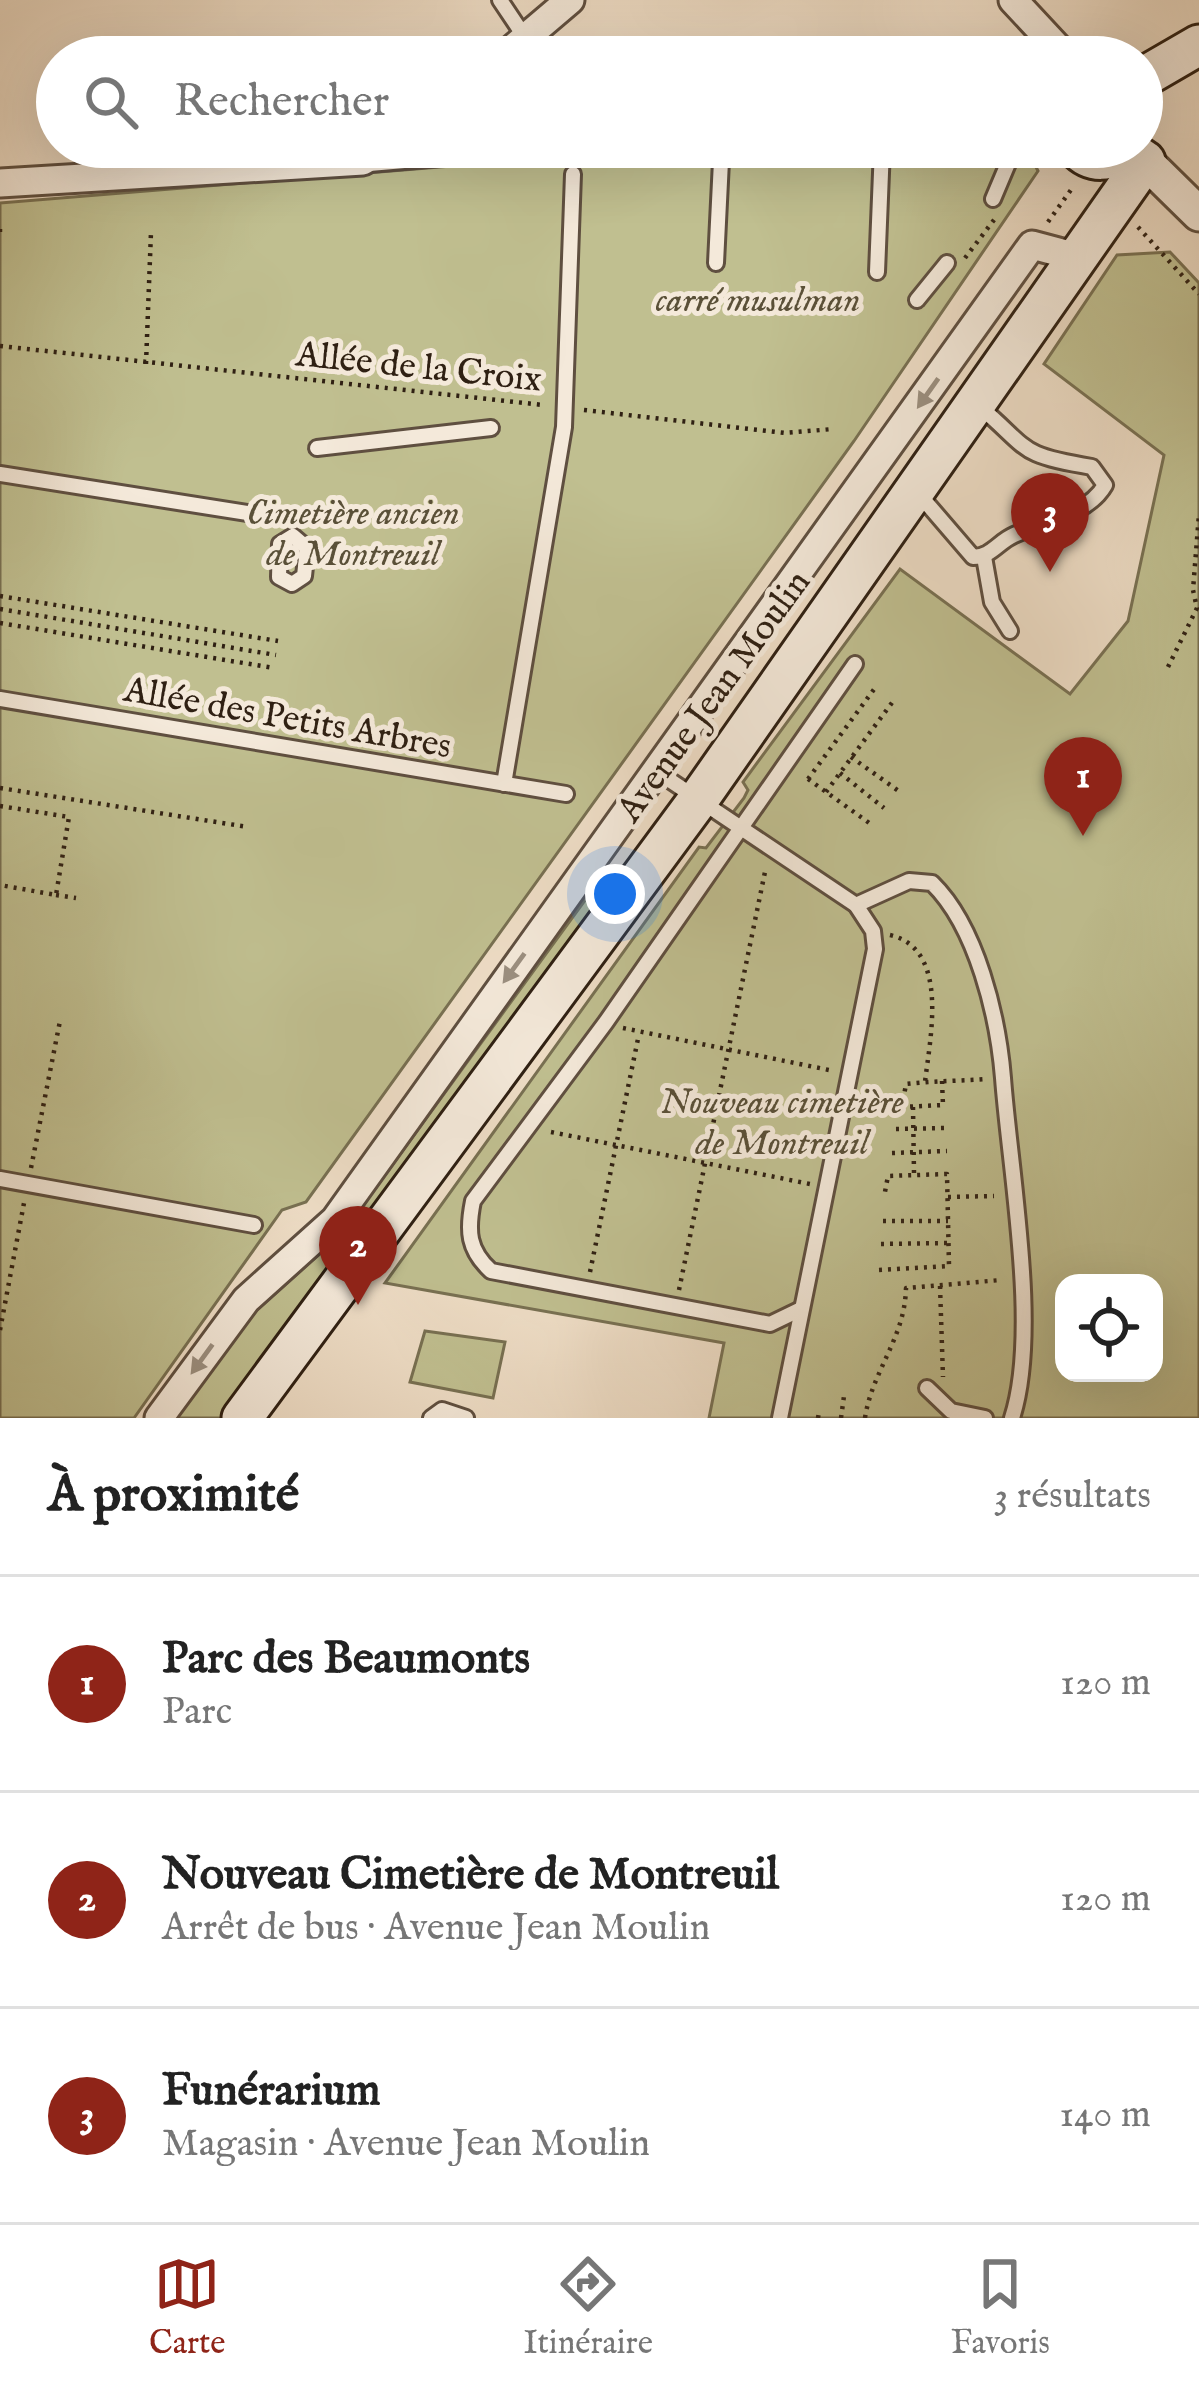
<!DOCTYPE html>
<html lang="fr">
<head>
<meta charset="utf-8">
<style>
	body { margin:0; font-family:"IM FELL English",serif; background:#f6f6f6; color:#222 }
	.controls { position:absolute; right:36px; bottom:36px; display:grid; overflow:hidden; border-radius:24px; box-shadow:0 12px 48px #0002 }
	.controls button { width:108px; height:108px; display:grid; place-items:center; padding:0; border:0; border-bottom:3px solid #e0e0e0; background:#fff; color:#222; font:60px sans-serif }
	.you { position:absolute; left:615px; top:894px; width:42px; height:42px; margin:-30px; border:9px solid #fff; border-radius:50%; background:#1a73e8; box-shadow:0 0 0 18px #1a73e833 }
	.badge { display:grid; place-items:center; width:78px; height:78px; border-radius:50%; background:#8f2418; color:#fff; font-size:39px; font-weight:700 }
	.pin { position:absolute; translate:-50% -99px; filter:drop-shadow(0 3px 6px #0008) }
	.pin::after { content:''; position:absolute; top:63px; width:42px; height:36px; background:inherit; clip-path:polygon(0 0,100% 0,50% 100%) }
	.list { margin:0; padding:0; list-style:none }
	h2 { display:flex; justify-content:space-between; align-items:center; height:156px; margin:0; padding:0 48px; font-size:51px }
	h2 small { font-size:39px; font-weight:400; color:#767676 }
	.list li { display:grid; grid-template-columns:78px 1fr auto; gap:36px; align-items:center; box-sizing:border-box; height:216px; padding:0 48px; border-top:3px solid #e0e0e0 }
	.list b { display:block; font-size:45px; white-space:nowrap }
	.list p { margin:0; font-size:39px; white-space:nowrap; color:#767676 }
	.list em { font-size:39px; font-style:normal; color:#767676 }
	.icon { flex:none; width:66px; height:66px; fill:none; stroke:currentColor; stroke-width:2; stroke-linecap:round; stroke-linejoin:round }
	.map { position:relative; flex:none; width:1199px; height:1418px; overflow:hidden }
	.search { position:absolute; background:#fff; box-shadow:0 12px 48px #0002; left:36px; right:36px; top:36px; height:132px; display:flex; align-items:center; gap:30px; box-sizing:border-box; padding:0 42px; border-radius:66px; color:#767676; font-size:45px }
	.sheet { height:804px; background:#fff }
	nav { display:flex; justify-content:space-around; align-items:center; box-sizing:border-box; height:168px; border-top:3px solid #e0e0e0; background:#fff; font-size:33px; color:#767676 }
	nav a { display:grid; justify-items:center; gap:6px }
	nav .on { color:#8f2418 }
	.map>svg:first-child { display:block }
	.green { fill:#c0bf90; stroke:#787052; stroke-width:3; fill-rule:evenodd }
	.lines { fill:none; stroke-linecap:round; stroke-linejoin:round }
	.service-casing { stroke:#5f4f40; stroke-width:20 }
	.pedestrian-casing { stroke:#5f4f40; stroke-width:27 }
	.minor-casing { stroke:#5f4f40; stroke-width:33 }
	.tertiary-casing { stroke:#5f4f40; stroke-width:39 }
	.secondary-casing { stroke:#2f2013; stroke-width:45 }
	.path { stroke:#2f2013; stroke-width:4.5; stroke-dasharray:3 6; stroke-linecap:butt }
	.service { stroke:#f4e9da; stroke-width:14 }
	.pedestrian { stroke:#f4e9da; stroke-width:21 }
	.minor { stroke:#f4e9da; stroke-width:27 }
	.tertiary { stroke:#f4e9da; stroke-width:33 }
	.secondary { stroke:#f4e9da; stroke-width:39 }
	.oneway { fill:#9b8f80 }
	.labels { text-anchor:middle; stroke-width:10; stroke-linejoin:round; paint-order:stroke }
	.park-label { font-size:36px; font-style:italic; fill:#5a5038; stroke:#f4e9da }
	.street-label { font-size:36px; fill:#2f2013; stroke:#f4e9da }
</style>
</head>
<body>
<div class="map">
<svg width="1199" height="1418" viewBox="0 0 1199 1418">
	<rect width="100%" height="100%" fill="#eeddc6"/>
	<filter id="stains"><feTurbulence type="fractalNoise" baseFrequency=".00167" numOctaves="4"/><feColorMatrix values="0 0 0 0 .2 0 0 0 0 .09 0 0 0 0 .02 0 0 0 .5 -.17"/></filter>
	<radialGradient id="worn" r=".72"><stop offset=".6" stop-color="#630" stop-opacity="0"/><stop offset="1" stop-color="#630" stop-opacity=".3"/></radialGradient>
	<g class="green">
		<path d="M686,147H1026L1038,171L854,441L306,1202L282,1210L134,1418H0V203Z"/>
		<path d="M1170,252L1199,283V1418H709L724,1343L385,1283L699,847L706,848L744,798L748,790L743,782L900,569L1070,694L1128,621L1164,455L1044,364L1117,255ZM1064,1283H1154V1373H1064Z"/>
		<path d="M607,870L615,877L226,1418H173L239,1326L342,1234Z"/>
		<path d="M425,1331L505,1342L493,1398L410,1382Z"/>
	</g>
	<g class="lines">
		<g class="service-casing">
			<g id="service">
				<path d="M500,0L526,39"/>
				<path d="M993,199L1015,147"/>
				<path d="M716,263L721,161"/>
				<path d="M877,272L882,148"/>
				<path d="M917,300L947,263"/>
				<path d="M317,448L491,428"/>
				<path d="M0,474L260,515"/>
				<path d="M918,493L973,557C991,557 998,542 1014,535C1043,522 1088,515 1105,485L1092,467C1017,455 1031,450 979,406"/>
				<path d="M293,536L307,548L304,576L292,584L279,577L280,544Z"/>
				<path d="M984,557L992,602L1010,631"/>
				<path d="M0,699L566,794"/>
				<path d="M659,773L856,905L873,931L875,949L780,1418"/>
				<path d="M504,784L564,427L573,174"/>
				<path d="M856,905L909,881L932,883C977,927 998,1017 1003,1078C1010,1172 1040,1332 1012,1418"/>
				<path d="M0,1179L254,1225"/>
				<path d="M799,1310L770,1324L491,1271C468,1250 467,1231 473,1201L606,1022L855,664"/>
				<path d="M927,1388L951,1411L985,1418"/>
				<path d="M431,1418L442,1410L466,1418"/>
			</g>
		</g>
		<g class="pedestrian-casing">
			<path id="pedestrian" d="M363,161L527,147"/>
		</g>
		<g class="minor-casing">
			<g id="minor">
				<path d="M1013,0L1066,57"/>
				<path d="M503,57L570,0"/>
				<path d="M0,183L363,161L382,147"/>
				<path d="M159,1418L246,1300L335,1220L1032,245L1077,257"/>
			</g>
		</g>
		<g class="tertiary-casing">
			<path id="tertiary" d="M1145,161L1199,214"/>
		</g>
		<g class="secondary-casing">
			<g id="secondary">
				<path d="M1142,78L1199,45"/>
				<path d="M1076,147C1091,164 1111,163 1127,147"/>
				<path d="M242,1418L698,800L1145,161L1126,148"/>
			</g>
		</g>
		<g class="path">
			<path d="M548,152L608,147"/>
			<path d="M1048,222L1073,187"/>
			<path d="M1138,227L1199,294"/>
			<path d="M0,232V224"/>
			<path d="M965,258L997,216"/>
			<path d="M0,346L543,405"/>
			<path d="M146,364L151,232"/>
			<path d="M584,410L785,433L833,429"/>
			<path d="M0,596L278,641"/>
			<path d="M0,609L276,655"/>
			<path d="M0,623L274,668"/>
			<path d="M1168,667L1197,608L1193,590L1199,514"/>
			<path d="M851,757L900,792"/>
			<path d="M840,773L884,808"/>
			<path d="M808,779L875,688"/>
			<path d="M808,779L872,825"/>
			<path d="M0,788L248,827"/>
			<path d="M826,792L894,700"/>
			<path d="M0,806L69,817L56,895L0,885"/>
			<path d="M56,895L76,898"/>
			<path d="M890,935C950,949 930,1038 925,1082"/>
			<path d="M623,1028L829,1070"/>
			<path d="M942,1081L943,1105L902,1107L906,1084C932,1081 959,1081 985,1079"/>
			<path d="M913,1107L914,1173"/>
			<path d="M896,1129L947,1128"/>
			<path d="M551,1132L810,1184"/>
			<path d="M892,1153L947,1151"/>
			<path d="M31,1168L60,1021"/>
			<path d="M948,1197L994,1196"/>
			<path d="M883,1221H948"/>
			<path d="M881,1244L947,1243"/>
			<path d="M879,1270L949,1266L947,1174L888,1176L884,1197"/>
			<path d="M590,1272L639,1034"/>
			<path d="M940,1286L943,1377"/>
			<path d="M679,1290L766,867"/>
			<path d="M0,1330L24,1203"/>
			<path d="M818,1418L819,1412"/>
			<path d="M841,1418L844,1396"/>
			<path d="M865,1418C872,1371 905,1338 906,1288L1001,1280"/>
		</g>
		<use href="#service" class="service"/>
		<use href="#pedestrian" class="pedestrian"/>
		<use href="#minor" class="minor"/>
		<use href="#tertiary" class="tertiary"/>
		<use href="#secondary" class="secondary"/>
	</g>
	<defs><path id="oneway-solid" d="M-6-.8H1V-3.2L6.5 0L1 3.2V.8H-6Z" transform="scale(3)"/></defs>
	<g class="oneway">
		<use href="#oneway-solid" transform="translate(928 393) rotate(125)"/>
		<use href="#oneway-solid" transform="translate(514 968) rotate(126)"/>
		<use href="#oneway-solid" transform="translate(202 1359) rotate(126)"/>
	</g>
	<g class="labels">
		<g class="park-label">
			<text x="758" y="311">carré musulman</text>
			<text x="353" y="524">Cimetière ancien<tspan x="353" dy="41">de Montreuil</tspan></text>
			<text x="782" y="1113">Nouveau cimetière<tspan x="782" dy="41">de Montreuil</tspan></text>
		</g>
		<g class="street-label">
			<text transform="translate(419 365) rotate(6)" y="13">Allée de la Croix</text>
			<text transform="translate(712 695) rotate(-54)" y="13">Avenue Jean Moulin</text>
			<text transform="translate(288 716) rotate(10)" y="13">Allée des Petits Arbres</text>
		</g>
	</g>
	<rect width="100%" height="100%" filter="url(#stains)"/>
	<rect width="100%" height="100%" fill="url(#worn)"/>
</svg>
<div class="controls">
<button><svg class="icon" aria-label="locate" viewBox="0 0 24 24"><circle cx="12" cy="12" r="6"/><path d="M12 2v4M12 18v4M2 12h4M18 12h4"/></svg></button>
</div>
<div class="you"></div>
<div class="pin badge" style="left:1083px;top:836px">1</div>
<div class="pin badge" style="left:358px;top:1305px">2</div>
<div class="pin badge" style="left:1050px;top:572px">3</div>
<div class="search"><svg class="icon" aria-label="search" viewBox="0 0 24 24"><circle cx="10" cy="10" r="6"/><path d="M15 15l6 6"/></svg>Rechercher</div>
</div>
<section class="sheet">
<h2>À proximité<small>3 résultats</small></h2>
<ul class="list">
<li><span class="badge">1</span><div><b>Parc des Beaumonts</b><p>Parc</p></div><em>120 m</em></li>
<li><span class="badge">2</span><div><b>Nouveau Cimetière de Montreuil</b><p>Arrêt de bus · Avenue Jean Moulin</p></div><em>120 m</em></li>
<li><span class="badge">3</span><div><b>Funérarium</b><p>Magasin · Avenue Jean Moulin</p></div><em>140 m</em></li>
</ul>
</section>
<nav>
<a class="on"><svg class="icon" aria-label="map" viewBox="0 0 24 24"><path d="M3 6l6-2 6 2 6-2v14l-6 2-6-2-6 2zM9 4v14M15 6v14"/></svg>Carte</a>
<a><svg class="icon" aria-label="directions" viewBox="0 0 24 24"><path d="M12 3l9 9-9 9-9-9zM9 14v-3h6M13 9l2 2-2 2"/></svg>Itinéraire</a>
<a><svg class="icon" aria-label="saved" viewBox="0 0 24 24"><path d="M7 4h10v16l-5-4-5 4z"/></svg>Favoris</a>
</nav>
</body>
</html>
